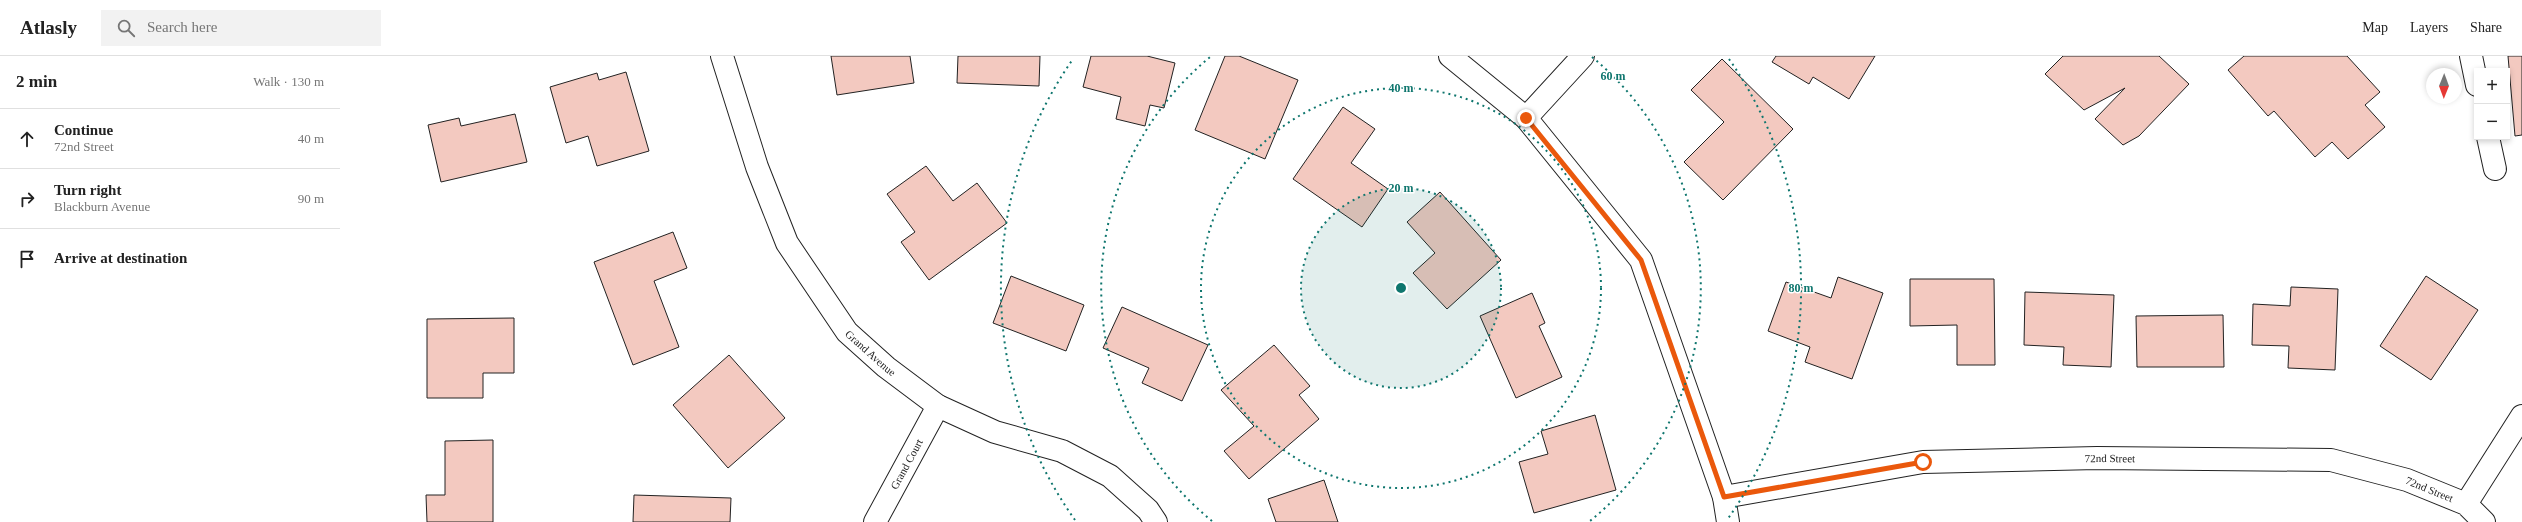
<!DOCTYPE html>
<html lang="en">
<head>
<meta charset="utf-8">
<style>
	body { margin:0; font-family:Georgia,serif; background:#f2f2f2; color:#222 }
	.controls { position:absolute; right:12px; top:12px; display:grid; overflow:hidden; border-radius:0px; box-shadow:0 2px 6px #0003 }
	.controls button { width:36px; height:36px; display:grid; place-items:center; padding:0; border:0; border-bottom:1px solid #e0e0e0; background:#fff; color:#222; font:20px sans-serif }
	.compass { position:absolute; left:2086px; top:12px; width:36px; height:36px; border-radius:50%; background:#fff; box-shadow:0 2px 6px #0003; rotate:181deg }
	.stop { position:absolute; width:12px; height:12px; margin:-9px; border:3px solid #ea580c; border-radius:50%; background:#fff }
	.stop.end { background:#ea580c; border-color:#fff; box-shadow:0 1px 4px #0008 }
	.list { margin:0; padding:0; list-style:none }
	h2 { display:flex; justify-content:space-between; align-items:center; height:52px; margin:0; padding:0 16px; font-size:17px }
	h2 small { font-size:13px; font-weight:400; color:#767676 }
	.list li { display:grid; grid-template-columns:26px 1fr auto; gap:12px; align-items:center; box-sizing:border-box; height:60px; padding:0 16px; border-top:1px solid #e0e0e0 }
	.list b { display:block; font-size:15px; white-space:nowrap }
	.list p { margin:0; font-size:13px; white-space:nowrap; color:#767676 }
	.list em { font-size:13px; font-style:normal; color:#767676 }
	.icon { flex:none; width:22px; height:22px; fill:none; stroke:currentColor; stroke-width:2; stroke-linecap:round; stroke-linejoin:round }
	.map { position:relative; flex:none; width:2182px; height:466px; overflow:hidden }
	header { display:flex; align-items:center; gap:24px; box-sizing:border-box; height:56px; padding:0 20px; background:#fff; border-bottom:1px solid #e0e0e0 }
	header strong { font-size:19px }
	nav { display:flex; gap:22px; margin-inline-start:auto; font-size:14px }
	.search { width:280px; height:36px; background:#f2f2f2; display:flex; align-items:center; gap:10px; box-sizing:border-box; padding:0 14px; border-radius:0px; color:#767676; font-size:15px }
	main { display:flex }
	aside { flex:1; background:#fff }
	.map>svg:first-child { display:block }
	.building { fill:#f3c9c0; stroke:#222 }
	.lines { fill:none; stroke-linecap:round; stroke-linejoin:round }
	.street-casing { stroke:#222; stroke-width:24 }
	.street { stroke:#fff; stroke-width:22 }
	.route { stroke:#ea580c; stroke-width:5 }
	.ring { fill:none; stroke:#0f766e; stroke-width:2; stroke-dasharray:2 4 }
	.labels { text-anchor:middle; stroke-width:3; stroke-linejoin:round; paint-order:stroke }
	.street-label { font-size:11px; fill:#222; stroke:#fff }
	.centre { fill:#0f766e; stroke:#fff; stroke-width:2 }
	.ring-label { font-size:12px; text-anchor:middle; font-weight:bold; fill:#0f766e; stroke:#fff; stroke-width:3; stroke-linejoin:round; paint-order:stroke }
</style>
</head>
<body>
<header>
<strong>Atlasly</strong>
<div class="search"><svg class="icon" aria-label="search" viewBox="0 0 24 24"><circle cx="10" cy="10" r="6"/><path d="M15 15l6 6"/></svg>Search here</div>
<nav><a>Map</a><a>Layers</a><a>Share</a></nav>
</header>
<main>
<aside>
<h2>2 min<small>Walk · 130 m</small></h2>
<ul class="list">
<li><svg class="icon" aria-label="ahead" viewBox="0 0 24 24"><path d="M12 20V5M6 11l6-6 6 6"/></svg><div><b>Continue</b><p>72nd Street</p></div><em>40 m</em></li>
<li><svg class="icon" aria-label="right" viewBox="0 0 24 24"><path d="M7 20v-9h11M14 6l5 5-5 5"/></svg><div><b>Turn right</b><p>Blackburn Avenue</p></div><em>90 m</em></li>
<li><svg class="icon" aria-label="arrive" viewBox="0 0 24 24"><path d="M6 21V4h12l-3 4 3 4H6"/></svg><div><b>Arrive at destination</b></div></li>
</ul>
</aside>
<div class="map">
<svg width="2182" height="466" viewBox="0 0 2182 466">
	<rect width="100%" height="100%" fill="#fff"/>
	<g class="building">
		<path d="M491,0H570L574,27L497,39Z"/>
		<path d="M618,0H700L699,30L617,27Z"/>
		<path d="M751,0H807L835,7L824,52L810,49L805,70L776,63L781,41L743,31Z"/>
		<path d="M885,0H899L958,24L925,103L855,74Z"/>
		<path d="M1436,0H1535L1509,43L1473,21L1469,28L1432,6Z"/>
		<path d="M1723,0H1819L1849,28L1799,80L1783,89L1755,63L1785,32L1744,54L1705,18Z"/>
		<path d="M1904,0H2007L2040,36L2025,49L2045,71L2008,103L1992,86L1975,101L1934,55L1928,60L1888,14Z"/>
		<path d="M2168,0H2182V79L2175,80Z"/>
		<path d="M1382,3L1453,73L1383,144L1344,106L1384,66L1351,34Z"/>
		<path d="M286,16L309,95L257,110L248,80L226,87L210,31L257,17L259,24Z"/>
		<path d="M1003,51L1035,73L1011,107L1048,133L1022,171L953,123Z"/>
		<path d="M175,58L187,106L101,126L88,69L119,62L121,70Z"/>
		<path d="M586,110L613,145L637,127L667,167L589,224L561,186L575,176L547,138Z"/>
		<path d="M1100,136L1161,204L1107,253L1073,217L1095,197L1067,166Z"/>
		<path d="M333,176L347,212L314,225L339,291L293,309L254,206Z"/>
		<path d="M671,220L744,249L726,295L653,267Z"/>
		<path d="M2086,220L2138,254L2091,324L2040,290Z"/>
		<path d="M1498,221L1543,237L1512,323L1465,306L1470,291L1428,275L1446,226L1491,242Z"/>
		<path d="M1570,223H1654L1655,309H1617V269L1570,270Z"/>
		<path d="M1951,231L1998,233L1995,314L1948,312L1949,290L1912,289L1913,248L1950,250Z"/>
		<path d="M1685,236L1774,239L1771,311L1723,309L1724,291L1684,289Z"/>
		<path d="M1192,237L1205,267L1199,270L1222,321L1176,342L1140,260Z"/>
		<path d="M782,251L868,289L842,345L802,327L809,312L763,292Z"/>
		<path d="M1883,259L1884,311H1797L1796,260Z"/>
		<path d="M174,262V317H143V342H87V263Z"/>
		<path d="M934,289L970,330L959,339L979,363L909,423L884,395L914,370L881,334Z"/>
		<path d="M389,299L445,362L388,412L333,349Z"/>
		<path d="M1255,359L1276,434L1194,457L1179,406L1208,398L1201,375Z"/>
		<path d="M153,384V466H87L86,439H105V385Z"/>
		<path d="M984,424L998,466H936L928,443Z"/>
		<path d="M294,439L391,442L390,466H293Z"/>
	</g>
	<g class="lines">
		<g class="street-casing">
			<g id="street">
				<path id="s1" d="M382,0L417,111L447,187L507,276L546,311L598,350L655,376L722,395L770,420L808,454L816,466"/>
				<path d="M1110,0L1186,62L1301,204L1384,441L1388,466"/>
				<path d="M2131,0L2137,29"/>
				<path d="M1186,62L1243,0"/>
				<path d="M2148,81L2155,113"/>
				<path id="s2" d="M1384,441L1583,406L1757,402L1991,404L2067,424L2126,448L2144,466"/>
				<path d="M2126,448L2182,360"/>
				<path id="s3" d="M535,466L598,350"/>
			</g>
		</g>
		<use href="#street" class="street"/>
	</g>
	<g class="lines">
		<path class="route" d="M1186,62L1301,204L1384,441L1583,406"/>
	</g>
	<circle cx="1061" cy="232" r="100" fill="#0f766e" fill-opacity=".12"/>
	<g class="ring">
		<circle cx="1061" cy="232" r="100"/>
		<circle cx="1061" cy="232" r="200"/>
		<path d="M872 465A300 300 0 0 1 870 1M1252 1A300 300 0 0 1 1250 465"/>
		<path d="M735 464A400 400 0 0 1 733 3M1389 3A400 400 0 0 1 1387 464"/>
	</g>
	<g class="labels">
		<g class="street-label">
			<text dy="4" stroke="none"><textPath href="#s1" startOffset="337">Grand Avenue</textPath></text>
			<text dy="4" stroke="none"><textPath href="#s2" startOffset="389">72nd Street</textPath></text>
			<text dy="4" stroke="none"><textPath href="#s3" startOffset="66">Grand Court</textPath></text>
			<text dy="4" stroke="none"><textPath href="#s2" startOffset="713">72nd Street</textPath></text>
		</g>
	</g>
	<circle cx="1061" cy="232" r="6" class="centre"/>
	<g class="ring-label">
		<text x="1273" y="24">60 m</text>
		<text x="1061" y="36">40 m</text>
		<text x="1061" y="136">20 m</text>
		<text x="1461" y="236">80 m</text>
	</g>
</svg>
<div class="controls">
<button>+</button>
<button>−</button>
</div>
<svg class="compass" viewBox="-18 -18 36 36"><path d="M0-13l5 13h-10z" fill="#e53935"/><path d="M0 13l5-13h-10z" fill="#767676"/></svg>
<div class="stop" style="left:1583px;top:406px"></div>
<div class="stop end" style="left:1186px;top:62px"></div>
</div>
</main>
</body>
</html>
